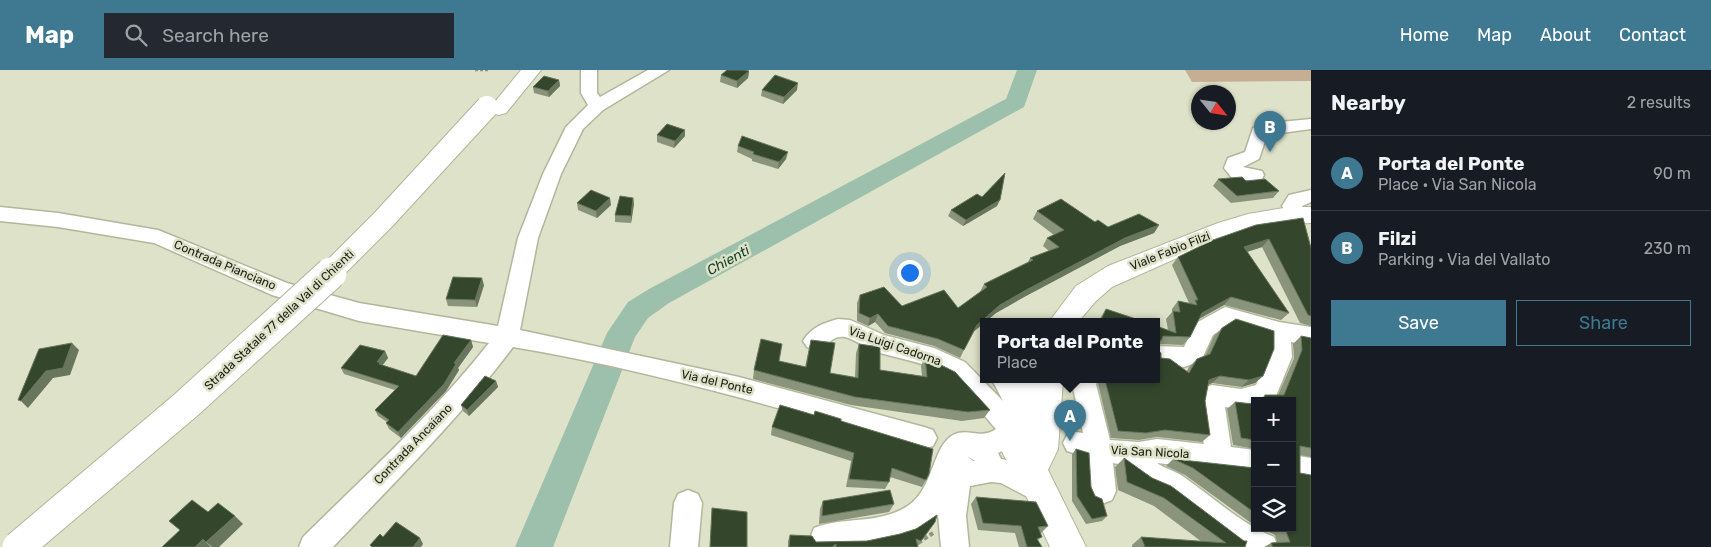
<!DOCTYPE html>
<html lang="en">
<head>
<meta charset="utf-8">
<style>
	body { margin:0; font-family:Rubik,sans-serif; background:#242831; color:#f1f3f6 }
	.controls { position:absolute; right:15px; bottom:15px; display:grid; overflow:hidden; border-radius:0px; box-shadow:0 1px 4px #0004 }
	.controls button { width:45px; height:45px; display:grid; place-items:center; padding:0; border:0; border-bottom:1px solid #363941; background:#171b24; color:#f1f3f6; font:25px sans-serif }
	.compass { position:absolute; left:1191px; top:15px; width:45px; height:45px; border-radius:50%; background:#171b24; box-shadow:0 1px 4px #0004; rotate:120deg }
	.you { position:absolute; left:909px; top:202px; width:18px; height:18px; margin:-12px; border:4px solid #fff; border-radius:50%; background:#1a73e8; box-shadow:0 0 0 8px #1a73e833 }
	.badge { display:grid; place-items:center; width:32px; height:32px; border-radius:50%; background:#3e7991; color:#fff; font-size:16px; font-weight:700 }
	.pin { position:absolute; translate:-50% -41px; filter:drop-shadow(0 1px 2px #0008) }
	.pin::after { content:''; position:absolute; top:26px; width:18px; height:15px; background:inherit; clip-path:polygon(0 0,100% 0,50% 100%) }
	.popup { position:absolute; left:980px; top:248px; width:180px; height:65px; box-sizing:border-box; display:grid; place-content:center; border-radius:0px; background:#171b24; filter:drop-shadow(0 1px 4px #0005); font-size:16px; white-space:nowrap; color:#9ea1a6 }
	.popup b { font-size:19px; color:#f1f3f6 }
	.popup::after { content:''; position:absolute; left:50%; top:100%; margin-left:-10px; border:10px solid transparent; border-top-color:#171b24 }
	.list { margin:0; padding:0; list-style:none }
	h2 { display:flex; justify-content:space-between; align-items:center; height:65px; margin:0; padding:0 20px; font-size:21px }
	h2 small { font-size:16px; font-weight:400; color:#9ea1a6 }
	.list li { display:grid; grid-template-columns:32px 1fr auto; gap:15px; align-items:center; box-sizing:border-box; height:75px; padding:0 20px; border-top:1px solid #363941 }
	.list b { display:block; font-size:19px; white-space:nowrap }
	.list p { margin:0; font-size:16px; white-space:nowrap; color:#9ea1a6 }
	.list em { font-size:16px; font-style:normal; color:#9ea1a6 }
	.actions { display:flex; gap:10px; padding:15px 20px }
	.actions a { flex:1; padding:11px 0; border:1px solid #3e7991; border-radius:0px; text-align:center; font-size:18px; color:#3e7991 }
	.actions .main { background:#3e7991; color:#fff }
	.icon { flex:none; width:28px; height:28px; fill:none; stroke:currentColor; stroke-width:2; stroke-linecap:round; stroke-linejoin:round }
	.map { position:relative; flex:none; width:1311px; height:477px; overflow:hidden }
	header { display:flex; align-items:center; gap:30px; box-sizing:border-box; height:70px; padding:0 25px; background:#3e7991; color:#fff }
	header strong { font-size:24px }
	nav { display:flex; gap:28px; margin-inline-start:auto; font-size:18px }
	.search { width:350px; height:45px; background:#242831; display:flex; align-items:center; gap:12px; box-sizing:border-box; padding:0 18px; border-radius:0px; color:#9ea1a6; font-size:19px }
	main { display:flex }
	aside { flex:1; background:#171b24 }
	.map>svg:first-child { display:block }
	.green { fill:#c6ae94 }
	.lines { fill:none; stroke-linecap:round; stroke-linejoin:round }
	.river { fill:#9cc0ab; fill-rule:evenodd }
	.minor-casing { stroke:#b2b69c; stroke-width:3 }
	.major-casing { stroke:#b2b69c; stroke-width:2 }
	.highway-casing { stroke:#b2b69c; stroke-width:2 }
	.path-far1 { stroke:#909380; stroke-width:2.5; stroke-dasharray:3 2; stroke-linecap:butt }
	.path { stroke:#909380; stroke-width:4; stroke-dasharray:4.5 2.5; stroke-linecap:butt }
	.minor { fill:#fff; fill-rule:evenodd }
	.major { fill:#fff; fill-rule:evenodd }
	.highway { fill:#fff; fill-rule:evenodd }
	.highway-bridge-far1-casing { stroke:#b2b69c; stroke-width:24; stroke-linecap:butt }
	.highway-bridge-casing { stroke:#b2b69c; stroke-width:33; stroke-linecap:butt }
	.highway-bridge-far1 { stroke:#fff; stroke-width:22 }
	.highway-bridge { stroke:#fff; stroke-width:31 }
	.wall { fill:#89947a }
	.shaded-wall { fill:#67765c }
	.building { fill:#34472d; stroke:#67765c }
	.labels { text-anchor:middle; stroke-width:5; stroke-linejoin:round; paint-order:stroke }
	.street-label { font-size:12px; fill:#202118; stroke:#dee2c8 }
	.water-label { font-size:14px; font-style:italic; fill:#113f29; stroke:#dee2c8 }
</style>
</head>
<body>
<header>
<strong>Map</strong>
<div class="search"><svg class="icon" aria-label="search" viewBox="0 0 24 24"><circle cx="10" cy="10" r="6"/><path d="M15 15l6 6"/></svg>Search here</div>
<nav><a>Home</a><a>Map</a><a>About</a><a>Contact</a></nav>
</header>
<main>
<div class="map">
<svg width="1311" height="477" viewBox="0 0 1311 477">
	<rect width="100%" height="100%" fill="#dee2c8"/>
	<path class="green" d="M1185,0H1311V11L1192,12Z"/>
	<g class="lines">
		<path class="river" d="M1017,0H1037L1024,37L669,233L648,248L635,267L553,477H515L607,263L628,232L649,219L1000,32L1006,29Z"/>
		<g class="minor-casing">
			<g id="minor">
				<path d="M581,0H597V23L600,27L648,0H669L603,40L583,59L561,104L538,168L520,260L739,307L924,357L933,360L937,368L933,376L924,379C788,341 652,300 513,277C459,349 395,412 333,477H299L303,467C367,404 434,343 489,273L359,251L272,225L154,173L58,157L0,151V137L58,143L158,160L287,213L359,233L498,256L518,168L543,104L566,57L588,35L581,23Z"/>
				<path d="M1311,49V59L1267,65L1259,89L1243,97L1262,101L1264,105L1262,109L1255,111L1232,108L1224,98L1228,88L1245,82L1253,58L1270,53Z"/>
				<path d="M1311,120V132L1302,136L1308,145L1305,150L1298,152L1291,150L1282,136L1289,125Z"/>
				<path d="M1225,237L1279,252L1311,257V275L1291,272L1292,287L1274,331H1255V336L1244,340L1225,337L1231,377L1255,380V404L1157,393C1165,399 1176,401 1184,407C1214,428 1240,453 1274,467L1278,477H1233L1162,423L1143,415L1118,394L1113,393L1116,421L1112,430L1102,434L1092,430L1088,421L1086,387L1067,381L1063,373L1067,365L1076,362L1083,363L1072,314L1074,310H1098L1096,314L1110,370L1139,372L1157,369L1204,374C1200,357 1195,334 1203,318L1212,315L1241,319L1256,315L1268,287V267L1228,255L1213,265L1201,291L1184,297L1156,294V276L1184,277L1196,253Z"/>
				<path d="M838,249L850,250L884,265L934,278L965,292L1003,331L992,310H1016L1031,332L1027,339L1018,343L1012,340L1022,351L1026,359L1015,375L998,383L1001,389C1018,392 1048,406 1055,421L1051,430L1041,434L1001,413L991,412L970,416L966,446L969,477H941L938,445C905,477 857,477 813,477L810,468L814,458C844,446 881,455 909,435C934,417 932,377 953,365C968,357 980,370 996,359C983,345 961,314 946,305C925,292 900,289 877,282C866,278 856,270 845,267C829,264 826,284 807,277L803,271C811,257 824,253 838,249ZM967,386L975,391H973Z"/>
				<path d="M1292,385L1311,388V412L1292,409Z"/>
				<path d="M688,420L698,424L702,433L698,477H670L674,433L678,424Z"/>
			</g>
		</g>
		<g class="major-casing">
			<g id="major">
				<path d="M1290,137H1311V153L1290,154L1249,161L1195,180L1112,217L1096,231L1078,252H1049L1076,216L1108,196L1218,153L1248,144Z"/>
				<path d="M1011,310H1063L1058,379L1048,400L1086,477H1050L1014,400C989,373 998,341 1011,310Z"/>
			</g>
		</g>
		<g class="highway-casing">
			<path id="highway" d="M521,0H541L506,43L499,45L492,43L489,39Z"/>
		</g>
		<path class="path-far1" d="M475,0H489"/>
		<path class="path" d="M918,473L933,463"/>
		<use href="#minor" class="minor"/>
		<use href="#major" class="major"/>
		<use href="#highway" class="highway"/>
		<g class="highway-bridge-far1-casing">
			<path id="highway-bridge-far1" d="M329,204L383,150L487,37"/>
		</g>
		<g class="highway-bridge-casing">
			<path id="highway-bridge" d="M18,477L186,335L331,203"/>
		</g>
		<use href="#highway-bridge-far1" class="highway-bridge-far1"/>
		<use href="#highway-bridge" class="highway-bridge"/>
	</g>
	<g class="wall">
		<path d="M749,1L748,8L737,18L720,12L721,5Z"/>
		<path d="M559,10L560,16L549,27L534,23L533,17Z"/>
		<path d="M762,20H797L783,34L761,26Z"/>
		<path d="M657,65L685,66L674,78L657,72Z"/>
		<path d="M738,76L786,89L778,99L752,91V89L737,82Z"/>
		<path d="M1218,109L1246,111L1279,121L1273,128L1231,133L1213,116Z"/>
		<path d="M633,128L634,134L631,153L615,152V145Z"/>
		<path d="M577,133L611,135L597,148L578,140Z"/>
		<path d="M997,136L963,156L948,146L951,140Z"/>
		<path d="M1037,141L1095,152L1108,157L1159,155L1154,163L1120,176L1024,227L996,243L973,262L960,288L934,276L885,263L875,252L868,256L857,251V233L860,225L902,236L958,238L980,222L984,214L1028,192L1030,188L1049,181L1043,176L1047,168L1054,165L1033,149Z"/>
		<path d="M1256,155L1311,178V256L1300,253L1262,177L1247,182L1289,243L1281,250L1224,235L1199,249L1190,267L1183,275L1158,274L1156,276V256L1168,260L1166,249L1172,242V239L1178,231L1189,233L1172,195L1178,187Z"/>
		<path d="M484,215L477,237L448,236L446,229Z"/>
		<path d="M1106,239L1145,252H1098L1101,247Z"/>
		<path d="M1222,258L1263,306L1255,313L1241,317L1212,313L1208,315L1205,331L1210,365L1202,372L1157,367L1139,370L1111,368L1098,314L1100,310H1156L1161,288L1187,301L1189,297L1197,289L1205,286L1214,266Z"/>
		<path d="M1301,266L1311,268V387L1300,385V403L1311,477H1264L1271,473L1277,472L1275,465L1261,458H1292V331H1259L1265,325H1278L1294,288L1293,274Z"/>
		<path d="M471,270L473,277L458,298L459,300L446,321L401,368L389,359L386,353L387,352L378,346L375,340L395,320L344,304L341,298L385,281L388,288L382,295L416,306Z"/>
		<path d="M811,270L830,303L855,307L856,283L859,274L880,300L922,306L921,296L925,287L990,340L984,348L962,351L851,335L753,309L754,300L805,297Z"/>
		<path d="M496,311L498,317L469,346L463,341L461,335Z"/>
		<path d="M1235,332L1253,334H1255V379L1233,375L1227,339Z"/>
		<path d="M814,345L841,351L926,410L922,417L890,407L889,412L885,419L846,417L851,391L771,365L772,357Z"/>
		<path d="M1076,379L1095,426L1107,446L1102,451L1086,454L1072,431V384Z"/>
		<path d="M1124,388L1245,477H1132V475L1141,467L1202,472L1154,436L1118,420L1115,397Z"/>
		<path d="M1173,389L1255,398V455L1251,453L1185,405L1166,396Z"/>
		<path d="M976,427L1048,456L1041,463H1040L1038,471L1042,477H1019L1015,463L978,460L971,434Z"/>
		<path d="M823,431L894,434L889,442L819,454L820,439Z"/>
		<path d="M935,452L918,476V477H788V471L790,465L816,472L867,471L900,464Z"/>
	</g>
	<g class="shaded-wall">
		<path d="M749,1L748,8L737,18V11Z"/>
		<path d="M559,10L560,16L549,27L548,21Z"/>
		<path d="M798,13L797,20L783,34L784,27Z"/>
		<path d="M685,60V66L674,78L675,71Z"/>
		<path d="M788,82L786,89L778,99L779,92Z"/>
		<path d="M610,128L611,135L597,148L596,141Z"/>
		<path d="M633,128L634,134L631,153V146Z"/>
		<path d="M1000,130L997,136L963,156L966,150Z"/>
		<path d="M1159,155L1154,163L1120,176L1024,227L996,243L985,252H984V253L972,263L977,255L1000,235L1028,219L1125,168Z"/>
		<path d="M1269,169L1262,177L1237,185L1244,177Z"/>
		<path d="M482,208L484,215L477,237L475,230Z"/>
		<path d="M1231,227L1224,235L1195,251L1202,243Z"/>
		<path d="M878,244L875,252L868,256L870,248Z"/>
		<path d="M471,270L473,277L458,298L459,300L446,321L401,368L398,362L454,293Z"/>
		<path d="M72,273L79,280L70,305L53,308L28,338L21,331L46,301Z"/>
		<path d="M385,281L388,288L382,296L383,299L377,292Z"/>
		<path d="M1220,306L1212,313L1201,317L1209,310Z"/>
		<path d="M1263,306L1255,313L1241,317L1249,310Z"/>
		<path d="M496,311L498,317L469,346L467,340Z"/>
		<path d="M235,446L243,454L219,477H212L206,472Z"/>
		<path d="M420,468L423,474L421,477H413Z"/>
		<path d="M203,469L211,477H195Z"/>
	</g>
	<g class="building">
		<path d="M727,0H745L749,1L737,11L721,5Z"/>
		<path d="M775,5L798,13L784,27L762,20Z"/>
		<path d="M544,6L559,10L548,21L533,17Z"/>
		<path d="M667,54L685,60L675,71L657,65Z"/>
		<path d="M742,66L788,82L779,92L753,84L754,82L738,76Z"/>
		<path d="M1005,103L1000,130L966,150L951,140L977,124L982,127Z"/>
		<path d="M1242,107L1246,111L1265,109L1279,121L1237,126L1218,109Z"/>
		<path d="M591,120L610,128L596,141L577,133Z"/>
		<path d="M620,126L633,128L631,146L615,145Z"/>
		<path d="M1061,129L1095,152L1098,150L1108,157L1139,144L1159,155L1125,168L1028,219L1000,235L977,255L964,280L938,269L888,256L878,244L870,248L859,243L860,225L884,217L902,236L944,220L958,238L987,217L984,214L1033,190L1030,188L1059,177L1047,168L1064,160L1037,141Z"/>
		<path d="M1303,148L1311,178V246L1308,245L1269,169L1244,177L1289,243L1231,227L1202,243L1190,267L1163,266L1161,271L1156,270V256L1176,263L1173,241L1180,242L1178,231L1197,235L1195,230H1198L1178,187L1213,170L1256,155Z"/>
		<path d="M453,207L482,208L475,230L446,229Z"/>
		<path d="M1106,239L1145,252H1100Z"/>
		<path d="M1236,249L1274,261V279L1263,306L1249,310L1220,306L1209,310L1205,331L1210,365L1165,360L1146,363L1118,361L1105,310H1156V279L1161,283V288L1170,289L1189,303L1197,289L1210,284L1222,258Z"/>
		<path d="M443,265L471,270L454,293L456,294L444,314L398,362L386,353L389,350L375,340L399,316L341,298L360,275L385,281L377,292H380L379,294L416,306Z"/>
		<path d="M1301,266L1311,268V378L1300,376V403L1311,405V477H1273L1271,473L1290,472L1285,459L1284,458H1292V331H1263L1264,330L1265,325H1284L1302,280Z"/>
		<path d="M761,269L782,274L779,291L806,297L811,270L835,273L830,303L858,308L859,274L880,277V300L927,307L925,287L955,302L990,340L968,342L855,327L754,300Z"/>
		<path d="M72,273L63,298L46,301L21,331L18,330L39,279Z"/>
		<path d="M485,306L496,311L467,340L461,335Z"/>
		<path d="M1235,332L1253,334H1255V370L1241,368Z"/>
		<path d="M780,335L814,345L815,341L841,349V351L933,379L929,404L926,410L892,398L889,412L849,409L854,383L772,357Z"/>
		<path d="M1076,379L1089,383L1091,417L1095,426L1102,429L1107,446L1092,449L1077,426Z"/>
		<path d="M1124,388L1152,408L1171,416L1244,471H1247L1245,477H1145L1141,467L1226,473L1164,428L1127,412Z"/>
		<path d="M1173,389L1255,398V443L1193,398Z"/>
		<path d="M890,420L894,434L822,446L823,431Z"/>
		<path d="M976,427L1036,432L1048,456L1038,457L1042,467L1037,469L1042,477H1027L1021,456L983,453Z"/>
		<path d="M192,430L208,442L218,433L235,446L206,472L203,469L195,477H162L180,460L169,451Z"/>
		<path d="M712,438L747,442V477H710Z"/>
		<path d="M937,445L935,452L921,471L916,469L918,477H836V474L832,477H789L790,465L812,466L816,472L867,471L900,464L916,459Z"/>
		<path d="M396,452L420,468L413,477H372L370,475L380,464L383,467Z"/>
	</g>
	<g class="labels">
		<g class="street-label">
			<text transform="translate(1170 181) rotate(-22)" y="4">Viale Fabio Filzi</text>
			<text transform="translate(225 195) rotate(23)" y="4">Contrada Pianciano</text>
			<text transform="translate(279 250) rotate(-43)" y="4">Strada Statale 77 della Val di Chienti</text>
			<text transform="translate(895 276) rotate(19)" y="4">Via Luigi Cadorna</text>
			<text transform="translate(717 312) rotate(13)" y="4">Via del Ponte</text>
			<text transform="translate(413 374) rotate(-46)" y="4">Contrada Ancaiano</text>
			<text transform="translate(1150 382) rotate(3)" y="4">Via San Nicola</text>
		</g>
		<g class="water-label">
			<text transform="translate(728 190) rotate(-29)" y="5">Chienti</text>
		</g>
	</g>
</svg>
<div class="controls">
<button>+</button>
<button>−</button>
<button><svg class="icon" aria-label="layers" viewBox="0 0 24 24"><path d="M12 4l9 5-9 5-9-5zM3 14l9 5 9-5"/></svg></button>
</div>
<svg class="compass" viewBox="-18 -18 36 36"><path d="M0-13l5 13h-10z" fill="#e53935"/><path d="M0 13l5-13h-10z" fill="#9ea1a6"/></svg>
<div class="you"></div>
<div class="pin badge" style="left:1070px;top:371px">A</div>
<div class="popup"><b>Porta del Ponte</b>Place</div>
<div class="pin badge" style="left:1270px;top:82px">B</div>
</div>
<aside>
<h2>Nearby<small>2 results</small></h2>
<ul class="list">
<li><span class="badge">A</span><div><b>Porta del Ponte</b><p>Place · Via San Nicola</p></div><em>90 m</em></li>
<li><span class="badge">B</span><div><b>Filzi</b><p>Parking · Via del Vallato</p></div><em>230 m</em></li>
</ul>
<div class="actions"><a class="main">Save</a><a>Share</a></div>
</aside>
</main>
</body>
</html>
